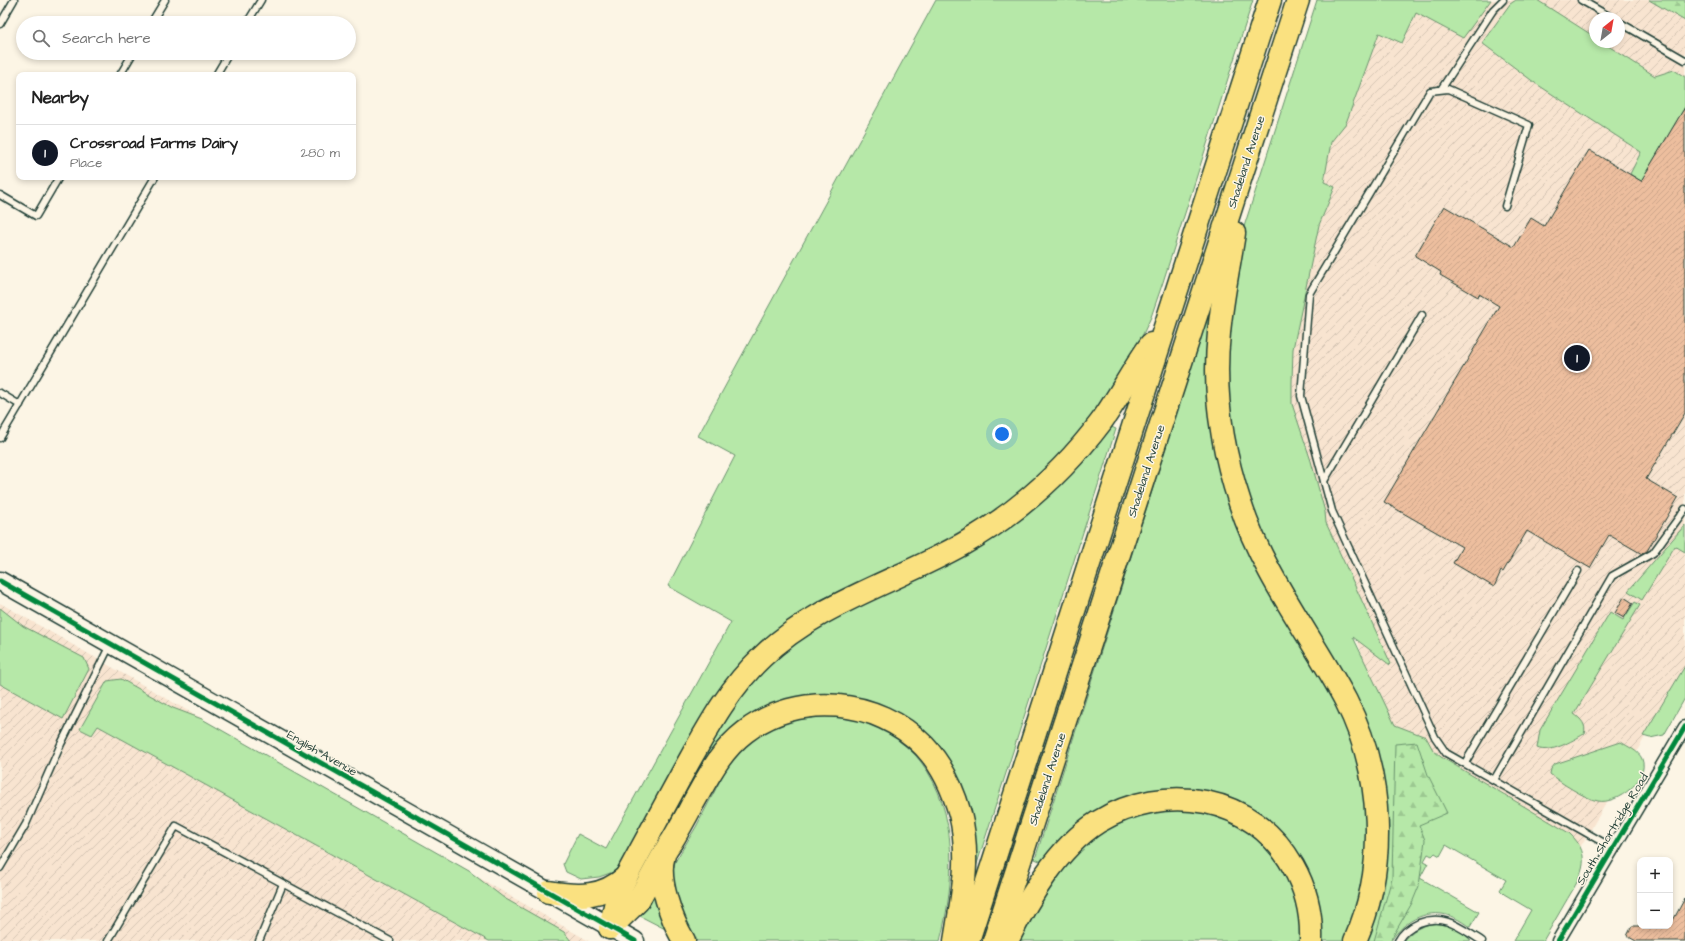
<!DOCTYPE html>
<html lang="en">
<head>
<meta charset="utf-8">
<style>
	body { margin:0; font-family:"Architects Daughter",sans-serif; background:#f6f6f6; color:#222 }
	.controls { position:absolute; right:12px; bottom:12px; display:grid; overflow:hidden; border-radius:8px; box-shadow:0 2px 6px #0003 }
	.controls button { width:36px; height:36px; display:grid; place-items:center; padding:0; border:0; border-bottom:1px solid #e0e0e0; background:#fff; color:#222; font:20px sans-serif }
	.compass { position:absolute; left:1589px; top:12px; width:36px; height:36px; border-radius:50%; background:#fff; box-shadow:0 2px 6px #0003; rotate:31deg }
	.you { position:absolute; left:1002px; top:434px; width:14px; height:14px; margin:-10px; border:3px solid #fff; border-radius:50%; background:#1a73e8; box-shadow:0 0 0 6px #1a73e833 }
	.badge { display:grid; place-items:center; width:26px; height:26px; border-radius:50%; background:#111827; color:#fff; font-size:13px; font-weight:700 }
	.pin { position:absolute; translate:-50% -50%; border:2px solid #fff; box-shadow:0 1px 4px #0006 }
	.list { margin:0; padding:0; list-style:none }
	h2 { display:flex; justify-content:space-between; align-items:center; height:52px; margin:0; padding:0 16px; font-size:17px }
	h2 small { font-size:13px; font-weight:400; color:#767676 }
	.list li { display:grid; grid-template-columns:26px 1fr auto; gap:12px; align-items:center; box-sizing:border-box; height:56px; padding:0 16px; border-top:1px solid #e0e0e0 }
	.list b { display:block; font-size:15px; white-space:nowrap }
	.list p { margin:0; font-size:13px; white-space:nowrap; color:#767676 }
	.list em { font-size:13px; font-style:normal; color:#767676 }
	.icon { flex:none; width:22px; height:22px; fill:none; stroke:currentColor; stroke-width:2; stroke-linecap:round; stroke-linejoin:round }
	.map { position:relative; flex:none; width:1685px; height:941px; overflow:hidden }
	.search { position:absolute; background:#fff; box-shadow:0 2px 6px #0003; left:16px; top:16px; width:340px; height:44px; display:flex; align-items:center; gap:10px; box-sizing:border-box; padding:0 14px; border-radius:22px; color:#767676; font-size:15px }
	.panel { position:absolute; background:#fff; box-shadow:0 2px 6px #0003; left:16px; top:72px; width:340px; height:108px; border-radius:8px }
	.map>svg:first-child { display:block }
	.industrial { fill:url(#industrial-furrows); fill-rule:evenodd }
	.green { fill:#b6e8a8; stroke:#6a926e }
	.forest { fill:url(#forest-firs); stroke:#6a926e }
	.building { fill:url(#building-hatch); stroke:#1f3d34 }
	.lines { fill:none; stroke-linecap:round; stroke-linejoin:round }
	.lane-casing { stroke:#1f3d34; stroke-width:9 }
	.street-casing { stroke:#1f3d34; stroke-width:15 }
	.secondary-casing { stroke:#1f3d34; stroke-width:21 }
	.highway-casing { stroke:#1f3d34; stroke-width:25 }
	.lane { stroke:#fcf5e5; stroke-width:6 }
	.street { stroke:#fcf5e5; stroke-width:12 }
	.secondary { stroke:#fcf5e5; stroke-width:18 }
	.highway { stroke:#fae180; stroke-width:22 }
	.cycleway-casing { stroke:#fcf5e5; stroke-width:8 }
	.cycleway { stroke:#00873e; stroke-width:5 }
	.labels { text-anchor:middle; stroke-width:3; stroke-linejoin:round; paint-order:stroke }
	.street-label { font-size:12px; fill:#1f3d34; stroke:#fcf5e5 }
</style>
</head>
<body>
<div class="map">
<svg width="1685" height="941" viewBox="0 0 1685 941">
	<defs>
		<pattern id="industrial-furrows" width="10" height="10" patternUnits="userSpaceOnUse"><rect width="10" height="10" fill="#f8e4d0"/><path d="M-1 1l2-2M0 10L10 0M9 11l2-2" fill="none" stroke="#d4c4b3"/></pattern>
		<pattern id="forest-firs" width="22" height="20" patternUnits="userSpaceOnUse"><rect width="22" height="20" fill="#b6e8a8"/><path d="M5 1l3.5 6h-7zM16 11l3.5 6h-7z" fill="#9cc891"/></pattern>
		<pattern id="building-hatch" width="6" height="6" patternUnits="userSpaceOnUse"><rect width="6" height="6" fill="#edbe9e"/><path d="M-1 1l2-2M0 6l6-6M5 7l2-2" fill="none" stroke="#cba489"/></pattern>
	</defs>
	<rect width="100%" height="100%" fill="#fcf5e5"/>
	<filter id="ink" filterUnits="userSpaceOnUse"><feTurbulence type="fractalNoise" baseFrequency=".025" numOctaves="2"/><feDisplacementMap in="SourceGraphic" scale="8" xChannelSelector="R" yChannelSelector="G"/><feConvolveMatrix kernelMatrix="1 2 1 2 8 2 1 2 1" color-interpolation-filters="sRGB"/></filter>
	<g filter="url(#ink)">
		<g class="industrial">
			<path d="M1356,0H1681L1685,2V669L1571,863L1391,757L1358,642L1287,485L1264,361ZM1595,18H1619V42H1595Z"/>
			<path d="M0,603L589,941H0Z"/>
		</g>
		<g class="green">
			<path d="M936,0H1253L1163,282L1151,317L1137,347L1115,385L1067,449L1012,500L979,521L912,558L820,600L779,629L635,838L616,871L599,877L581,879L566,872L563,864L578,834L606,849L731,622L668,586L735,456L698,436Z"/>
			<path d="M1317,0H1491L1463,38L1416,13L1402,43L1379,33L1346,123L1331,142L1324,182L1335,187L1319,225L1293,349L1292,382V404L1311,461L1325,512L1326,523L1391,664L1390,665L1353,637L1395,725L1426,737L1433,750L1441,757L1569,833C1596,857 1579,879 1565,903C1558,916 1550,928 1543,941H1513L1531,910L1504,894L1500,890L1506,880L1446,845L1440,856L1435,853L1432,856L1428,854L1424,861L1428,863L1420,878L1479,912L1470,927C1465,924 1460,920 1455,918C1430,906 1404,920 1391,941H1364L1384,808L1291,593L1248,502L1230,425L1226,355L1241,236Z"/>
			<path d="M1516,0H1537L1595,37V42H1602L1655,76L1674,70L1685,77V107L1641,181L1630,174L1641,152L1535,83L1482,43L1510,4Z"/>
			<path d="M1204,313L1215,316V431L1360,749L1370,823L1363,891L1345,941H1319L1291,847L1196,791L1161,790L1124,800L1044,863L1035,859L1191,368L1187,366Z"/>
			<path d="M1107,425L1116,429L976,867L971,864L943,756L810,697L702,772L698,770L732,702L791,640L927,568Z"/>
			<path d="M1685,525V552L1675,546L1642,600L1628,591Z"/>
			<path d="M1635,602L1640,605L1574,714C1581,719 1587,725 1584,734C1572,741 1550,754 1537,748L1540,730L1610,612L1623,620Z"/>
			<path d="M0,608L23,626L84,658L89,669L63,719L0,684Z"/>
			<path d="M1685,666V698L1664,735L1650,738L1643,736Z"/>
			<path d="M121,679L173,708L202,719L469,871L504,898L564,932L571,941H489L98,726L92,735L80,729L107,681Z"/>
			<path d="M819,714L862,719L902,737L899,741C907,747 915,754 921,762C959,812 955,883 940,941H697L690,933L679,915L672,875L675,862L696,827L724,773L733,759L745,745L774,725Z"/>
			<path d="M1621,742C1628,747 1639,751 1642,759C1650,779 1617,805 1598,801C1586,799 1559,782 1550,774L1551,769L1555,764Z"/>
			<path d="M1168,810C1214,810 1243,823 1274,856C1282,865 1292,878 1295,889C1300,906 1301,924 1304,941H1020C1043,898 1060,860 1102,832C1107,829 1112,825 1118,822C1134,815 1151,812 1168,810Z"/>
			<path d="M657,887L673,933L640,916Z"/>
			<path d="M1436,923C1449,926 1463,930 1471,941H1403C1412,930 1422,925 1436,923Z"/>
		</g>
		<g class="forest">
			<path d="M1649,0H1685V21Z"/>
			<path d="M1417,742L1428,775L1447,813L1419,825L1425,840L1419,886L1412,903L1390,941H1374L1392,878L1395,744Z"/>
		</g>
		<g class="building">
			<path d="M1685,107V413L1646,479L1678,498L1647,551L1642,554L1609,535L1590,568L1527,531L1503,572L1501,571L1494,587L1453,563L1462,547L1384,502L1499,306L1479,294L1478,297L1440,275L1441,272L1415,256L1444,206L1514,247L1531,218L1544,226L1589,150L1641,181Z"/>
			<path d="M1624,597L1633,603L1624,618L1615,613Z"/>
			<path d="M1685,898V941H1636L1627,936L1632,926H1670Z"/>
		</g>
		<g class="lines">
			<g class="lane-casing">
				<g id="lane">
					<path d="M1581,0L1612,18"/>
					<path d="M1619,22L1685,60"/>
					<path d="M151,23L165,0"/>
					<path d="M247,23L261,0"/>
					<path d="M0,24L14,0"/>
					<path d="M120,75L133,53"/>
					<path d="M216,75L229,53"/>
					<path d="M1442,88L1493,10L1503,0"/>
					<path d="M0,195L36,216L59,177"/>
					<path d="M1505,206L1529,125L1448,89L1430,91L1309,294L1301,396L1332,511L1435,737L1446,753L1613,848"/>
					<path d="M0,393L20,405"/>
					<path d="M0,438L155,177"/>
					<path d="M1324,481L1422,315"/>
					<path d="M1465,763L1578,571"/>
					<path d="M1494,780L1612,576L1653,553L1685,509"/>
					<path d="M0,868L26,824L61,744L110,645"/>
					<path d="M108,941L176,826L390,941"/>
					<path d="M259,941L283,884"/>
					<path d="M1398,941C1402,933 1410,927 1419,923C1445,913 1460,928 1482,941"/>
				</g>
			</g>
			<g class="street-casing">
				<path id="street" d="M1558,941L1685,727"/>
			</g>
			<g class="secondary-casing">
				<path id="secondary" d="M0,581L635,941"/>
			</g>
			<g class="highway-casing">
				<g id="highway">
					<path d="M1234,233C1229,266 1222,299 1219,333C1213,389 1222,449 1240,503C1263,575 1311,635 1346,701C1383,774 1388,866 1355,941"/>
					<path d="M549,892C579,897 602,898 626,877"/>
					<path d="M610,928L617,897L626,877C645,842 664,807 683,772C706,731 727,690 762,657C818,603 896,582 963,544C1016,514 1064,471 1101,422C1119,397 1133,369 1151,344"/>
					<path d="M610,928L638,901L662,857"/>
					<path d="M684,941C672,920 656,879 664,855C665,850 669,845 672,841C679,829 686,817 692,805C707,779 720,751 745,732C798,691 877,698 924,746C941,764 953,789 960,814C971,857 962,898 955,941"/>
					<path d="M968,941L1270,0"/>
					<path d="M994,941L1298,0"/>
					<path d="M1007,941C1028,899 1057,848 1098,822C1165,781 1253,795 1293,866C1306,889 1312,914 1311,941"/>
				</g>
			</g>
			<use href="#lane" class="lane"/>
			<use href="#street" class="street"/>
			<use href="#secondary" class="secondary"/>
			<use href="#highway" class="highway"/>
			<g class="cycleway-casing">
				<g id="cycleway">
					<path d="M0,581L635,941"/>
					<path d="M1558,941L1685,727"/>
				</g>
			</g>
			<use href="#cycleway" class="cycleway"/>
		</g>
	</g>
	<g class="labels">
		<g class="street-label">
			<text transform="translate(1246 162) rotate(-72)" y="4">Shadeland Avenue</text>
			<text transform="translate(1146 471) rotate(-72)" y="4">Shadeland Avenue</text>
			<text transform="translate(322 753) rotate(30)" y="4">English Avenue</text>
			<text transform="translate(1047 779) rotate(-72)" y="4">Shadeland Avenue</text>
			<text transform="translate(1612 829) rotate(-59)" y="4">South Shortridge Road</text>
		</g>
	</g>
</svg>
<div class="controls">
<button>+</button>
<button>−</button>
</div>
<svg class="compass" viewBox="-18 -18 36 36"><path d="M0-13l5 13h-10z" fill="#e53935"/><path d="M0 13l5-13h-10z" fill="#767676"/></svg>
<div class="you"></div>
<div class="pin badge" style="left:1577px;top:358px">1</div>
<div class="search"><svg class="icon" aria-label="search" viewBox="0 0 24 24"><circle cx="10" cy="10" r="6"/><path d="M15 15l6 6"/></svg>Search here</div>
<section class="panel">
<h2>Nearby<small></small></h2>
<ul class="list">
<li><span class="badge">1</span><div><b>Crossroad Farms Dairy</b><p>Place</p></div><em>280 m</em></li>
</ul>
</section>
</div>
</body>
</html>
